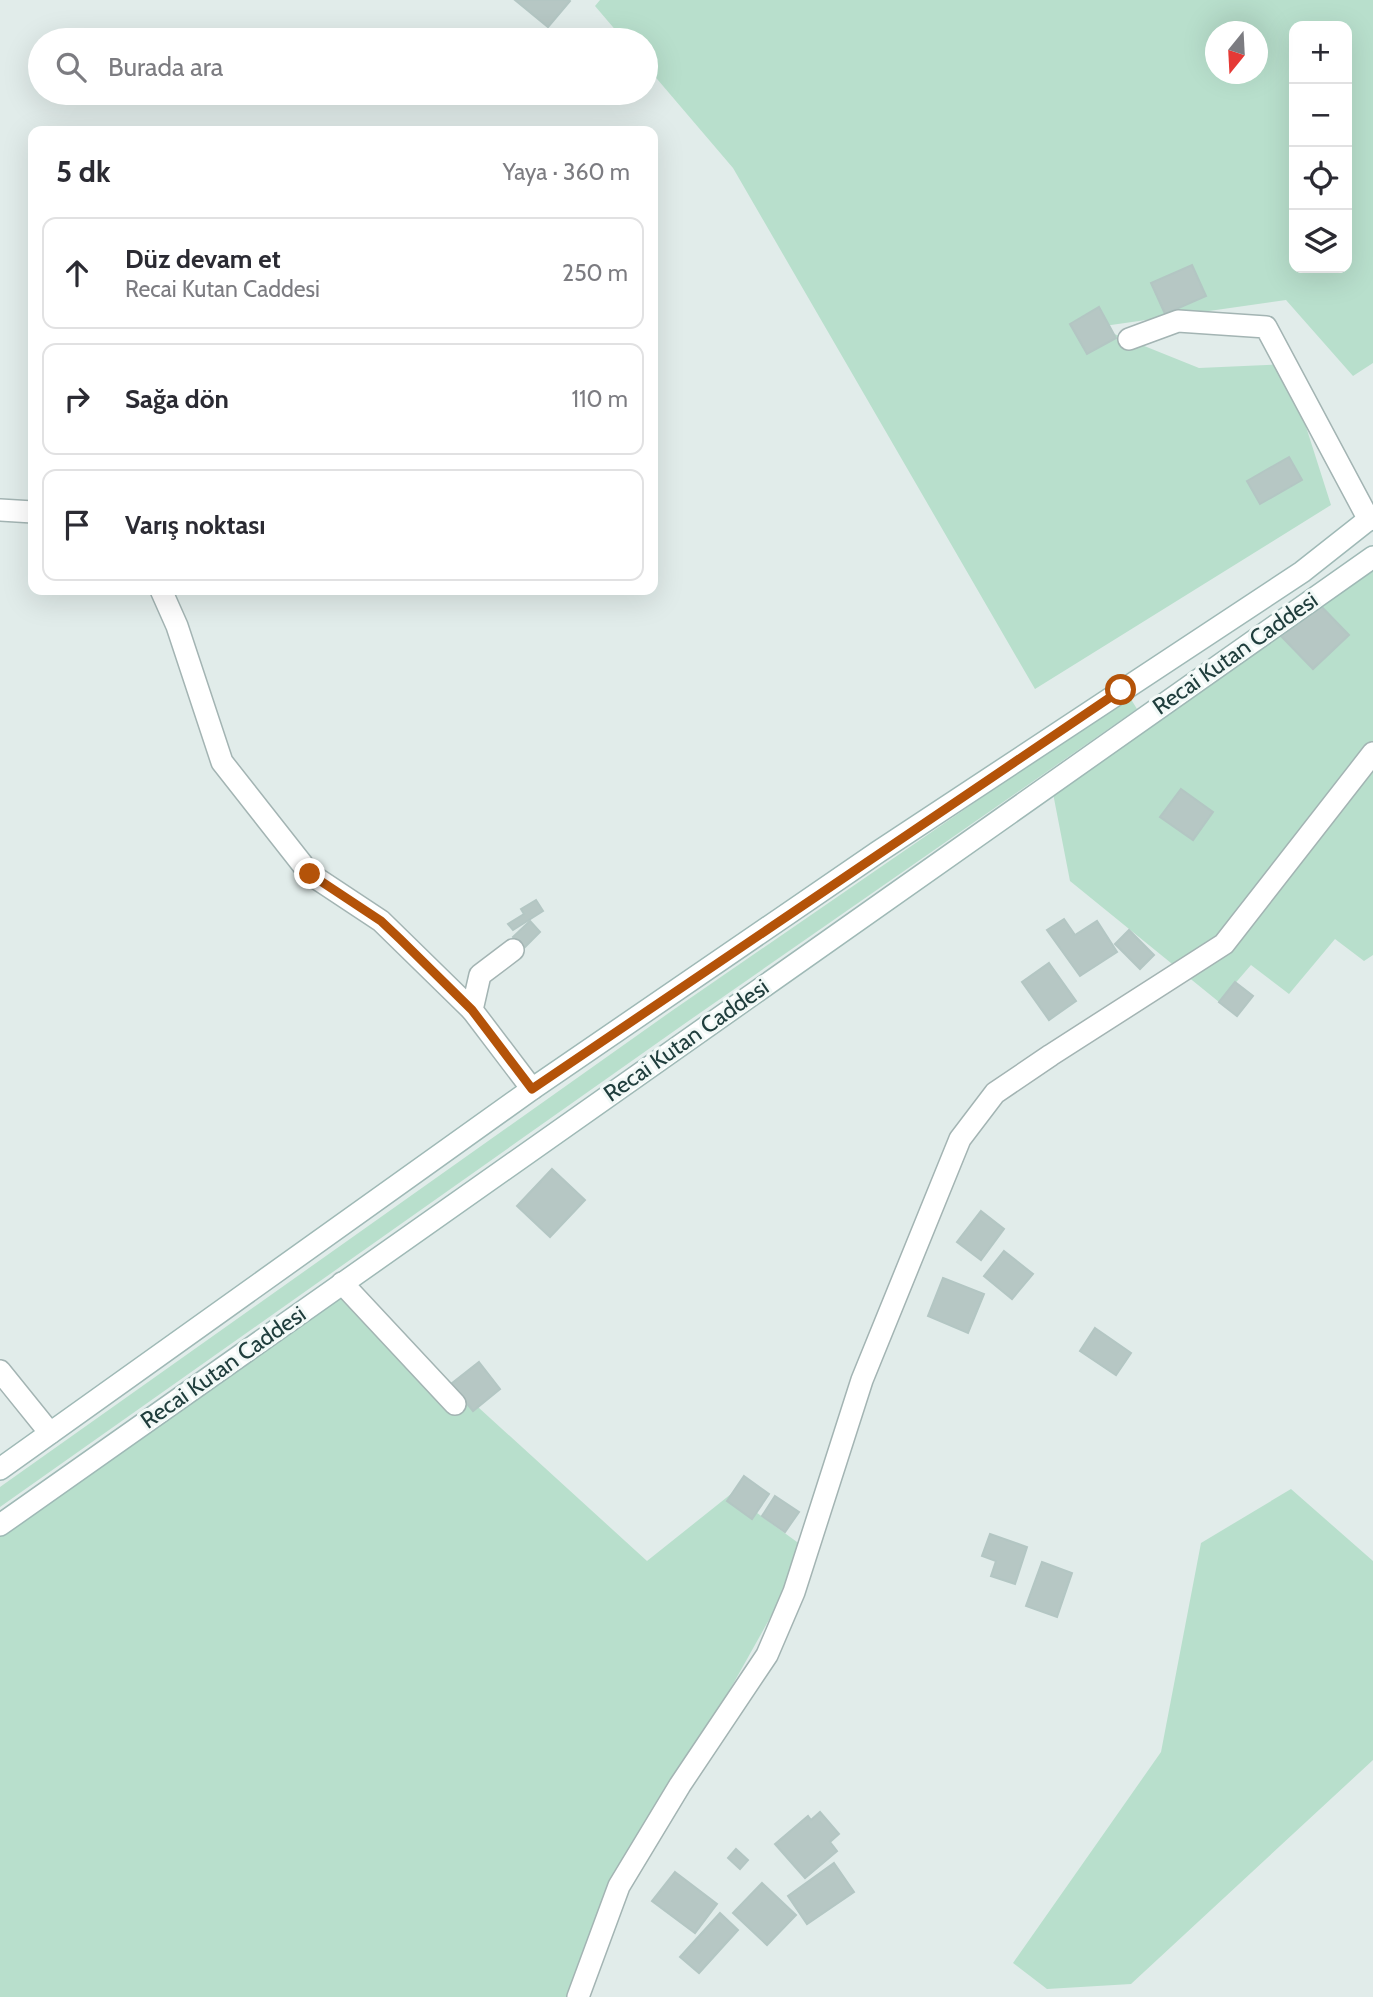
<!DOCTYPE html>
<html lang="tr">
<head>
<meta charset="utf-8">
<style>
	body { margin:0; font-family:Cabin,sans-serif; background:#f2f2f3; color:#2b2b33 }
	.controls { position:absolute; right:21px; top:21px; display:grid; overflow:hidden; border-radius:14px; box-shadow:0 7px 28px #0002 }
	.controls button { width:63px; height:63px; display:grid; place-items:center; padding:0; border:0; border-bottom:2px solid #e1e1e2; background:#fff; color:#2b2b33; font:35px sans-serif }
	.compass { position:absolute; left:1205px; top:21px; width:63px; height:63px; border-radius:50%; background:#fff; box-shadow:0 7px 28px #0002; rotate:198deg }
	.stop { position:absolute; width:21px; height:21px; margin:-16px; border:5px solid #b45309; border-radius:50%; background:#fff }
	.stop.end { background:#b45309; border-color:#fff; box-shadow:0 2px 7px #0008 }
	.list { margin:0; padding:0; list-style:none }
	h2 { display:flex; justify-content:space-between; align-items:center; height:91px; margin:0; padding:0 28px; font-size:30px }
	h2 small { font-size:23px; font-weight:400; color:#7c7c81 }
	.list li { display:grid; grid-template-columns:46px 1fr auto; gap:21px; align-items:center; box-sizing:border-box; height:112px; margin:0 14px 14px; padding:0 14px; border:2px solid #e1e1e2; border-radius:14px }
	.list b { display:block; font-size:26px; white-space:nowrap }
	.list p { margin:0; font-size:23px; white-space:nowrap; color:#7c7c81 }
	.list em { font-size:23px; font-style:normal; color:#7c7c81 }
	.icon { flex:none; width:38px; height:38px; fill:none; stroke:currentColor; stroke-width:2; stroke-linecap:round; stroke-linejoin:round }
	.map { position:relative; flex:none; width:1373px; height:1997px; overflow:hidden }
	.search { position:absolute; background:#fff; box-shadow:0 7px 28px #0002; left:28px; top:28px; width:630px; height:77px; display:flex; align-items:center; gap:18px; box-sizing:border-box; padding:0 24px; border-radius:38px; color:#7c7c81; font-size:26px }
	.panel { position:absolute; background:#fff; box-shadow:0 7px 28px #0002; left:28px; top:126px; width:630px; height:469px; border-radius:14px }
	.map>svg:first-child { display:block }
	.green { fill:#b8dfcc; fill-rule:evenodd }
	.building { fill:#b6c7c4; stroke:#b3c6c3; stroke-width:2 }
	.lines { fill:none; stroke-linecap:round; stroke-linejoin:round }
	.street-casing { stroke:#a3b4b3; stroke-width:24 }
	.secondary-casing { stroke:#9fb9b6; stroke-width:24 }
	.street { stroke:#fff; stroke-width:21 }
	.secondary { stroke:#fff; stroke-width:21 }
	.route { stroke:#b45309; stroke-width:9 }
	.labels { text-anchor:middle; stroke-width:6; stroke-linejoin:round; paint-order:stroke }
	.street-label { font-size:23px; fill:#203e3d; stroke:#f2f9f7 }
</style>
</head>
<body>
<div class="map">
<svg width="1373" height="1997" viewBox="0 0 1373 1997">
	<rect width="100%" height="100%" fill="#e1ecea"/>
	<g class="green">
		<path d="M600,0H1373V363L1353,376L1286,300L1097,327L1199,368L1286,364L1331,505L1035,689L733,168L646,66V40H624L595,6ZM1294,26H1347V268H1294ZM1216,32H1258V74H1216Z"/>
		<path d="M1373,550V955L1364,961L1335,939L1289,994L1251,965L1219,1002L1070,881L1051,783Z"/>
		<path d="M1129,696L1137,709L687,1022L0,1507V1487L673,1010Z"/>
		<path d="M342,1283L647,1561L731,1494L808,1550L648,1836L576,1997H0V1524Z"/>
		<path d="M1291,1489L1373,1561V1760L1131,1984L1047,1989L1013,1963L1161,1752L1201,1543Z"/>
	</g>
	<g class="building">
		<path d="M515,0H569L570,1L548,27Z"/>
		<path d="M1192,265L1206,296L1165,314L1151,283Z"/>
		<path d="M1099,307L1116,338L1087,354L1070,324Z"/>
		<path d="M1289,457L1302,480L1260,504L1247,481Z"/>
		<path d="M1316,601L1349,635L1313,669L1280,635Z"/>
		<path d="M1181,789L1213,812L1193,840L1160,817Z"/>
		<path d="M536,900L543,911L513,930L508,924L524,914L521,909Z"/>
		<path d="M1064,919L1075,935L1097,921L1117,952L1080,976L1047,930Z"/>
		<path d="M530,921L540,932L524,948L513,937Z"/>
		<path d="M1129,930L1154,955L1140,969L1115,944Z"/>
		<path d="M1049,963L1076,1001L1049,1020L1022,982Z"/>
		<path d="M1235,982L1253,996L1237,1016L1219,1002Z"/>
		<path d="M552,1169L585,1200L550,1237L517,1206Z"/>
		<path d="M981,1211L1004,1229L981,1260L957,1242Z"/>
		<path d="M1004,1251L1033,1274L1012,1299L984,1276Z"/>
		<path d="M943,1278L984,1294L968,1333L928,1316Z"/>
		<path d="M1095,1328L1131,1353L1116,1375L1080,1351Z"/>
		<path d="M479,1362L500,1389L473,1411L451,1384Z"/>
		<path d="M744,1476L769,1494L752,1519L727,1501Z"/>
		<path d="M775,1496L799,1512L785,1532L762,1516Z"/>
		<path d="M990,1534L1027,1547L1015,1584L991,1576L996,1561L982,1556Z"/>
		<path d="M1042,1562L1072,1573L1057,1617L1026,1606Z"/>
		<path d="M820,1812L839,1834L830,1842L837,1851L805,1878L775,1844L808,1816L811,1820Z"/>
		<path d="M736,1849L748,1860L740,1869L728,1858Z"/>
		<path d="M834,1863L854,1892L807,1924L788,1896Z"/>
		<path d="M675,1872L717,1904L695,1933L652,1901Z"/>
		<path d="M762,1883L796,1915L767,1945L733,1913Z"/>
		<path d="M720,1913L738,1930L699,1973L680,1957Z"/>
	</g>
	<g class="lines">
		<g class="street-casing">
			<g id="street">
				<path d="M1129,339L1178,321L1266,327L1369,520"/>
				<path d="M0,510L33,512"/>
				<path d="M161,590L177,626L222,762L310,874L381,921L472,1010"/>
				<path d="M513,950L480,975L472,1010L532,1089"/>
				<path d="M342,1283L455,1404"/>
				<path d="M0,1371L50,1433"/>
				<path d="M578,1997L619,1886L680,1785L767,1655L794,1592L862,1380L960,1139L995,1093L1051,1055L1224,944L1373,753"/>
			</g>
		</g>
		<g class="secondary-casing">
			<g id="secondary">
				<path d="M0,1469L532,1089L878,852L1302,572L1373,516"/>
				<path d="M0,1525L1373,557"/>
			</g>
		</g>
		<use href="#street" class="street"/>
		<use href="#secondary" class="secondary"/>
	</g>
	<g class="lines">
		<path class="route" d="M310,874L381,921L400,939L472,1010L532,1089L1121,690"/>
	</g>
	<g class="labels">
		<g class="street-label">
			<text transform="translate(1235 653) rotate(-35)" y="8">Recai Kutan Caddesi</text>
			<text transform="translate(686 1040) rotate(-35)" y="8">Recai Kutan Caddesi</text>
			<text transform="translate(223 1367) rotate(-35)" y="8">Recai Kutan Caddesi</text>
		</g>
	</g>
</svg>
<div class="controls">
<button>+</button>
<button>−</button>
<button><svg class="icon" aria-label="locate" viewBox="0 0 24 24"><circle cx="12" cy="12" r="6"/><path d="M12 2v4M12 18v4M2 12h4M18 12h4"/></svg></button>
<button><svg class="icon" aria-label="layers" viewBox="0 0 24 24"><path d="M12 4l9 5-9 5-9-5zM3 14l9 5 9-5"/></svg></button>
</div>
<svg class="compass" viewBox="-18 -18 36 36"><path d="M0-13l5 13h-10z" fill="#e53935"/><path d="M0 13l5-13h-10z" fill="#7c7c81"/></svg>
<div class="stop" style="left:1121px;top:690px"></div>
<div class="stop end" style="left:310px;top:874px"></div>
<div class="search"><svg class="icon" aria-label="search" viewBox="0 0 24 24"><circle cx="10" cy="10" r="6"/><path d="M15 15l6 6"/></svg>Burada ara</div>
<section class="panel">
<h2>5 dk<small>Yaya · 360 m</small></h2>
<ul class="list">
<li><svg class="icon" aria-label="ahead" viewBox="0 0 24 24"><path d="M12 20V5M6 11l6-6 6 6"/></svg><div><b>Düz devam et</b><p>Recai Kutan Caddesi</p></div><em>250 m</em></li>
<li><svg class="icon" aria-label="right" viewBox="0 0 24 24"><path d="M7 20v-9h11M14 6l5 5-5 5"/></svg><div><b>Sağa dön</b></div><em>110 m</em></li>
<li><svg class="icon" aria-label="arrive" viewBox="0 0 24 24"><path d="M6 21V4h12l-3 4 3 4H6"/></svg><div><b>Varış noktası</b></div></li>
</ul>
</section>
</div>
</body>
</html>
